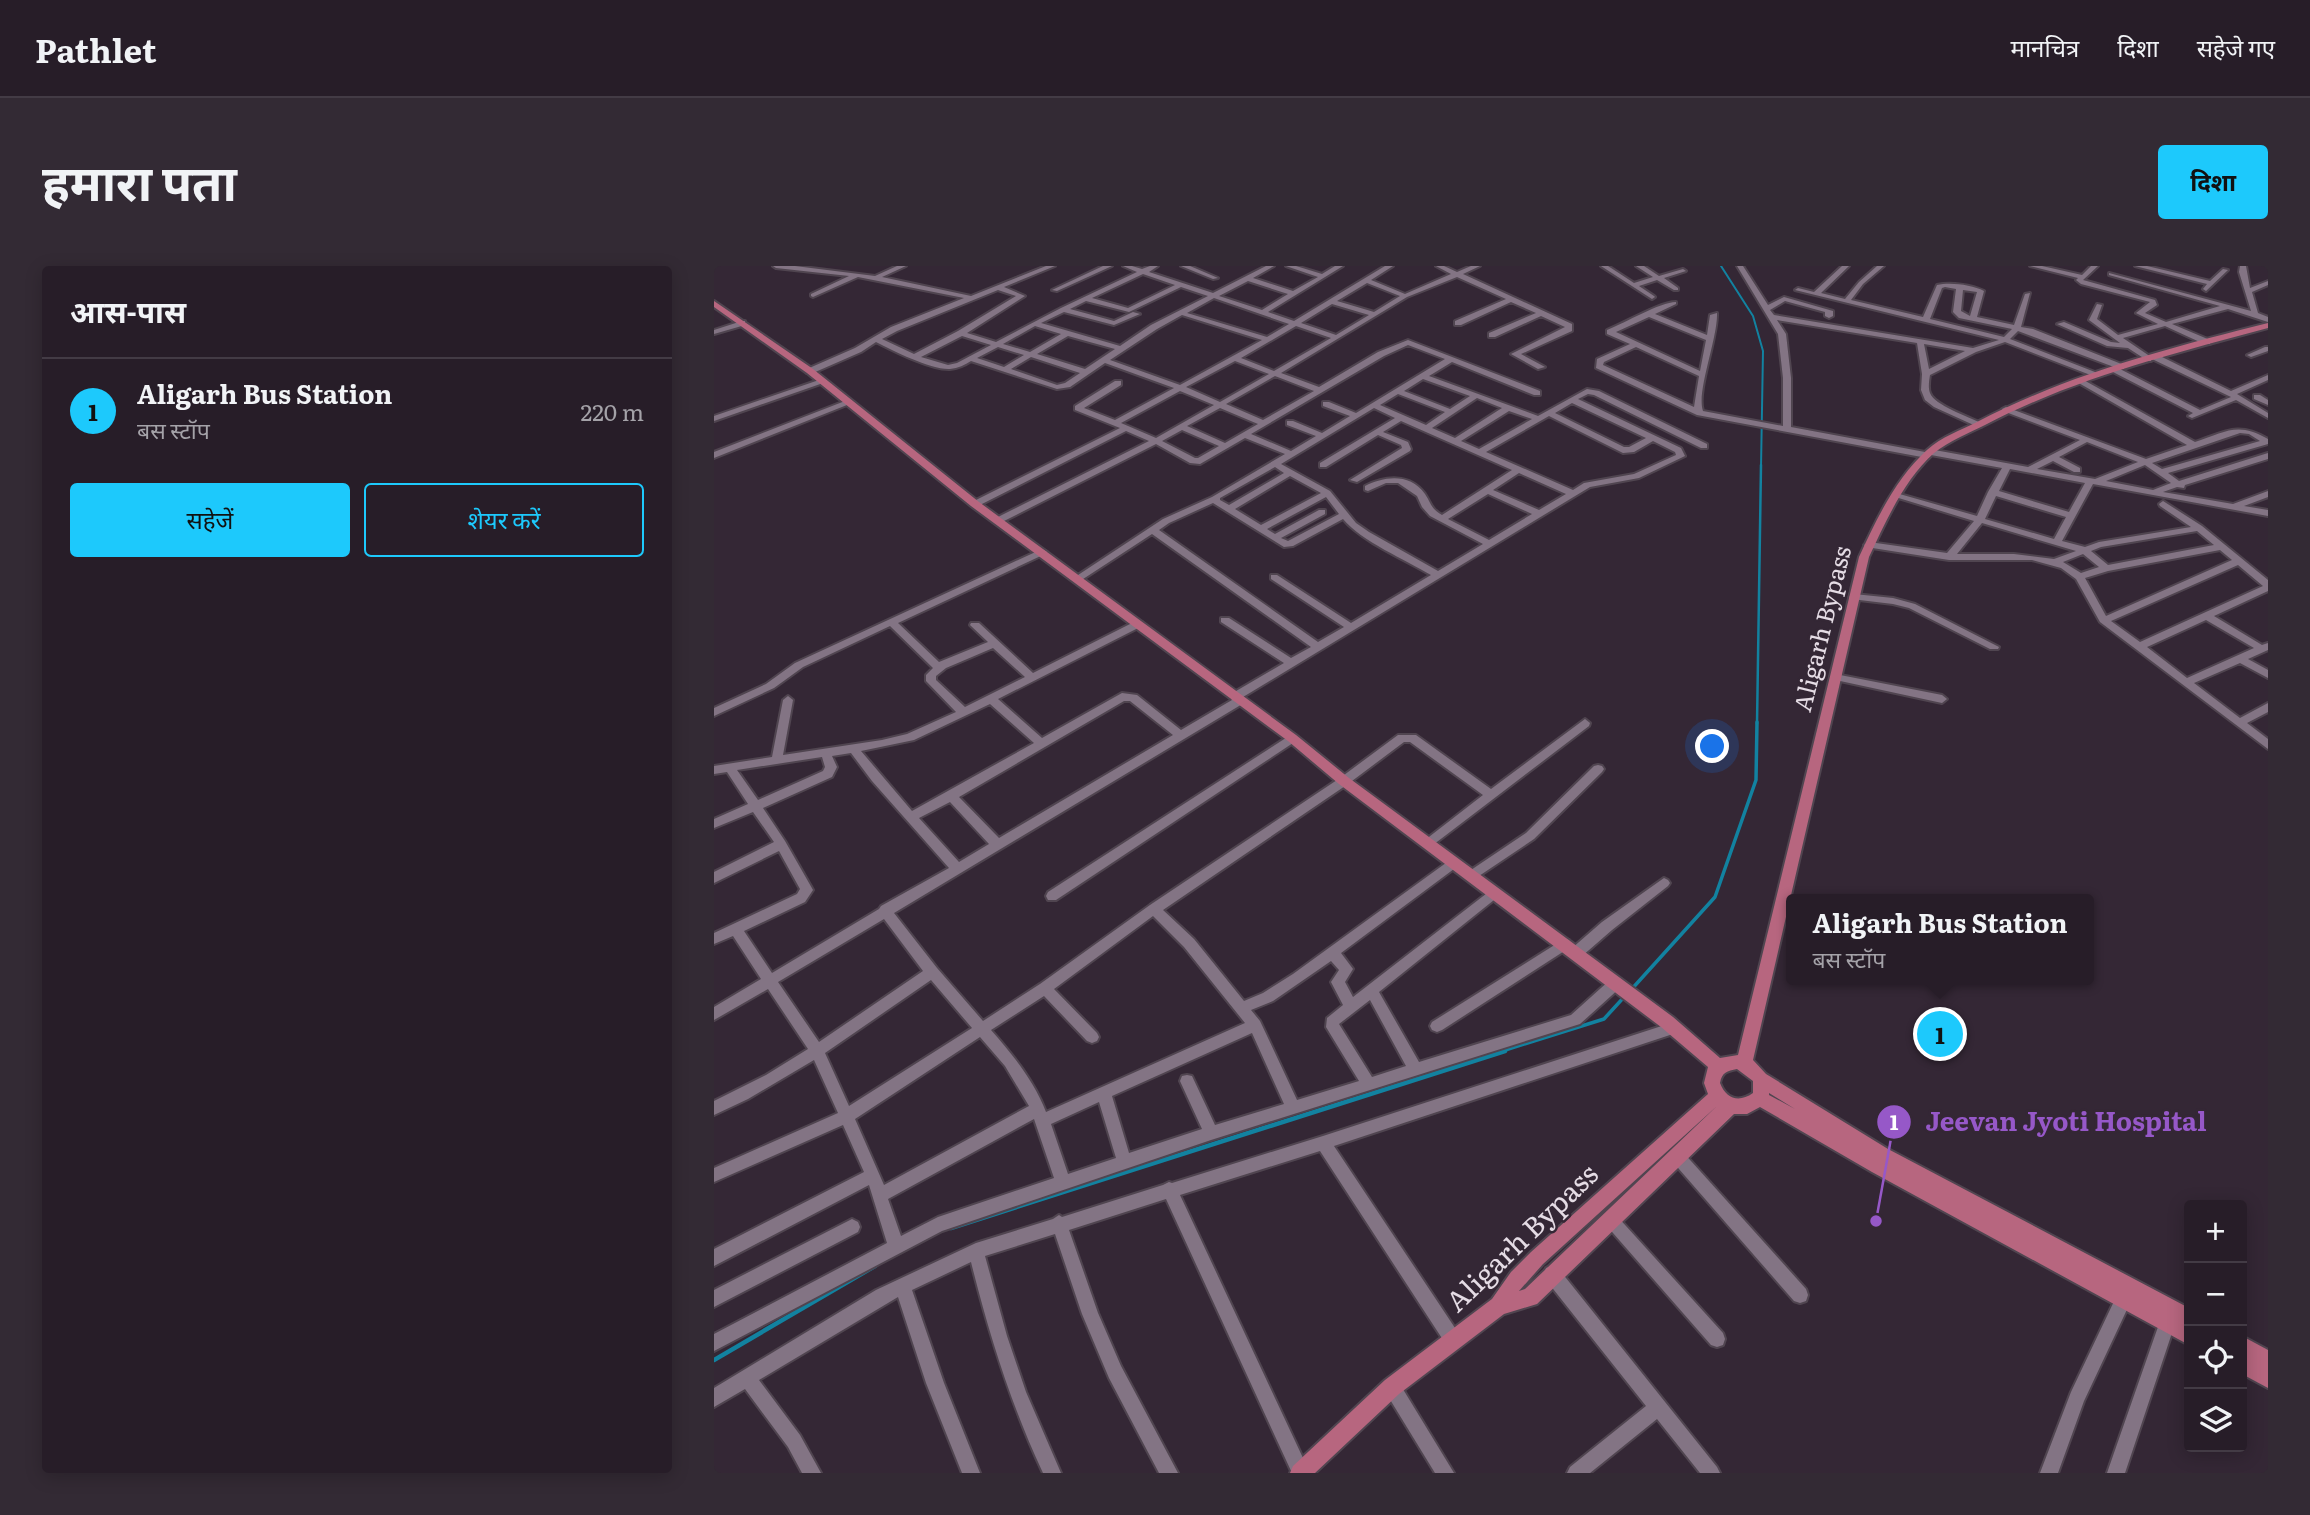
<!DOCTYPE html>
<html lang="hi">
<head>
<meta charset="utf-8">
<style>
	body { margin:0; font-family:Literata,"Noto Sans Devanagari",serif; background:#332a34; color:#f1f3f6 }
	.controls { position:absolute; right:21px; bottom:21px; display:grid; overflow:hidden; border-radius:7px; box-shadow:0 4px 18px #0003 }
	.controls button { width:63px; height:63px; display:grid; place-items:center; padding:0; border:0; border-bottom:2px solid #433b45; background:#271d28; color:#f1f3f6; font:35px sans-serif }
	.you { position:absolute; left:999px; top:481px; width:24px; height:24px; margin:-18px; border:5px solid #fff; border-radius:50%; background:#1a73e8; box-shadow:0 0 0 10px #1a73e833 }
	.badge { display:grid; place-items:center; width:46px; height:46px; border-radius:50%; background:#1dc9fc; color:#111; font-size:23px; font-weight:700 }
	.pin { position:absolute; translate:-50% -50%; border:4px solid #fff; box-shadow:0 2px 7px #0006 }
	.popup { position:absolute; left:1072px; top:628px; width:308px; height:91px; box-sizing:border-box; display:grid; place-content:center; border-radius:7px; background:#271d28; filter:drop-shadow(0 2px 5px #0005); font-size:23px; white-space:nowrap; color:#a4a2a8 }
	.popup b { font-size:26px; color:#f1f3f6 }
	.popup::after { content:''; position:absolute; left:50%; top:100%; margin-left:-14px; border:14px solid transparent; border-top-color:#271d28 }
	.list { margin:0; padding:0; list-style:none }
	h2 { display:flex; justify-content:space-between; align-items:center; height:91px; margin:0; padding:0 28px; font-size:30px }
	h2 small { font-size:23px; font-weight:400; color:#a4a2a8 }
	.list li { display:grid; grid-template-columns:46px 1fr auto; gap:21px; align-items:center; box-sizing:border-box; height:105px; padding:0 28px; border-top:2px solid #433b45 }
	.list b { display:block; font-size:26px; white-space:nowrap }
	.list p { margin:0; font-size:23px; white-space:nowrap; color:#a4a2a8 }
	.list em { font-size:23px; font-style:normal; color:#a4a2a8 }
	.actions { display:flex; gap:14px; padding:21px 28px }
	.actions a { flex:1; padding:16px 0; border:2px solid #1dc9fc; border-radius:7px; text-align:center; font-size:24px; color:#1dc9fc }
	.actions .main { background:#1dc9fc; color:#111 }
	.icon { flex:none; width:38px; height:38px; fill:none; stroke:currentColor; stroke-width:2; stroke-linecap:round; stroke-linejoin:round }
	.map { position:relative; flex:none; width:1554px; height:1207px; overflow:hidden; border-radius:7px }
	header { display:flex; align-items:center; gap:42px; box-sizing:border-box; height:98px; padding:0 35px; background:#271d28; border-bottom:2px solid #433b45 }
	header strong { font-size:33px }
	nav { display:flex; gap:38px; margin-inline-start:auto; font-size:24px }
	.intro { display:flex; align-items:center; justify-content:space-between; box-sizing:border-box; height:168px; padding:0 42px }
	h1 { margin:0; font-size:49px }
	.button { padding:18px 32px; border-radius:7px; background:#1dc9fc; color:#111; font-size:24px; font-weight:700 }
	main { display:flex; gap:42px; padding:0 42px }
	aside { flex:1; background:#271d28; border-radius:7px; box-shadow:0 4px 18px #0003 }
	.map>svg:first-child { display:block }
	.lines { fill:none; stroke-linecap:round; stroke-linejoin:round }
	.stream-far3 { stroke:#1282a0; stroke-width:2 }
	.stream-far2 { stroke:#1282a0; stroke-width:2.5 }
	.stream-far1 { stroke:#1282a0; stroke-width:3.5 }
	.stream { stroke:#1282a0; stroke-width:4.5 }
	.building { fill:#753f00; stroke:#766557; stroke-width:2 }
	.minor-casing { stroke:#504550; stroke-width:4 }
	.major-casing { stroke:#504550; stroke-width:4 }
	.minor { fill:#837484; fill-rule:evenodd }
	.major { fill:#b7667f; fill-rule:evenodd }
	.labels { text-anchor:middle; stroke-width:5; stroke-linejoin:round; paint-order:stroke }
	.street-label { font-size:24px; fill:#e5dce5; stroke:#342735 }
	.near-street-label { font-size:28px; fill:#e5dce5; stroke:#342735 }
	.leader { fill:none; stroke:#9658c8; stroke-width:2.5 }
	.callout-dot { fill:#9658c8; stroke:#342735; stroke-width:2.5 }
	.mark-label { font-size:21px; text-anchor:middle; font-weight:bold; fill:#fff }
	.callout-label { font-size:26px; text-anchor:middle; font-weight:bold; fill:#9658c8; stroke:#342735; stroke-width:5; stroke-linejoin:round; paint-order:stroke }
</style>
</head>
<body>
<header>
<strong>Pathlet</strong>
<nav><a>मानचित्र</a><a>दिशा</a><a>सहेजे गए</a></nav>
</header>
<div class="intro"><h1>हमारा पता</h1><a class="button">दिशा</a></div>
<main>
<aside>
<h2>आस-पास<small></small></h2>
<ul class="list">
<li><span class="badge">1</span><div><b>Aligarh Bus Station</b><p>बस स्टॉप</p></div><em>220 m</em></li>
</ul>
<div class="actions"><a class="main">सहेजें</a><a>शेयर करें</a></div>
</aside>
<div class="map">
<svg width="1554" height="1207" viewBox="0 0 1554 1207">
	<rect width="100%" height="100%" fill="#342735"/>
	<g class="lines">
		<path class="stream-far3" d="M1007,0L1039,50L1049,85L1047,201"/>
		<path class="stream-far2" d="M1043,458L1047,199"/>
		<g class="stream-far1">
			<path d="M916,725L1001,631L1042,514L1043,456"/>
			<path d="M785,786L890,753L911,730"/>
		</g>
		<g class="stream">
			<path d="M237,962L791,785"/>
			<path d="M0,1094L161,1000"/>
		</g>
	</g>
	<path class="building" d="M1227,754L1244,769L1226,783L1209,768Z"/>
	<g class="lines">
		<g class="minor-casing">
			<g id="minor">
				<path d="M59,0H81L161,10L183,0H192L168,11L257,30L332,0H341L290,21L311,30L253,67L282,76L347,42L423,6L409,0H418L428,3L436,0H444L435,6L499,27L552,0H560L539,12L579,25L604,11L572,0H582L608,8L621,0H629L554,46L580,55L671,0H679L657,14L691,28L737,8L722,0H730L743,6L757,0H766L749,8L858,58V65L807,88L831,101L824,103L797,88L851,61L827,50L781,71H775V67L822,47L797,36L747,59H741V55L792,33L743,11L693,31L567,107L605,121L664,86L694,74L826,125V129H820L738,96L715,110L824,150L873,123L885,125L993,178V182H987L880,129L874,128L864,133L967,182L971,190L925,212L876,221L529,431L531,434L530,437L180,647L223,702L269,755L326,718L436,639L626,512L684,469H702L777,523L871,453L876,457L875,460L715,582L711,580L709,577L711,574L769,529L696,476H690L634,518L449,644L480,673L530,735L549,727L579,708L736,594H744L746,597L744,600L627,687L639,703L631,716L639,731L777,624H785L787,627L785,630L665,726L705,796L857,749L897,713L902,711L907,713L909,717L907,721L866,758L497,874L228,965L0,1085V1068L173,977L155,919L0,1000V983L150,906L129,859L0,916V902L124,847L100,794L34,833L0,849V835L52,809L94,783L54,723L0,754V741L47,713L19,670L0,678V667L83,628L86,623L65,585L0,617V606L60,576L39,546L0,562V553L34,538L13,506L0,508V500L58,491L69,434L74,430L79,434L69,489L168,474L193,468L242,446L212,415V409L219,402L176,360L89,401L60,422L0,450V442L52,418L81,397L328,283L333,286L331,288L184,357L225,396L274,376L256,359L257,357H265L319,407L420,356H428V360L284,433L328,472L408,427L423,429L467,464L518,434L516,431L517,428L570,397L507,356V352H515L577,392L597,381L438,268L366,315L363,316L358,313L449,253L498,231L571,188L531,172L486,198L476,197L442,178L288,256H282V252L435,175L412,165L264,240H258V236L406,162L361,144V140L401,115H407V119L370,142L401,154L460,122L391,97L356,121L343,123L257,95C251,99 244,102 236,103C217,104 180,85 162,76L147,86L99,107H93V103L141,82L177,61L250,32L144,11L99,31L97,30V28L135,10L62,2ZM429,8L461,19L414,42L378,32ZM534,15L574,28L548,44L505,30ZM653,17L686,30L660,46L623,35ZM467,21L494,30L437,59L406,80L327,57L350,46L400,59L426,48L419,46L400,55L356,43L372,35L415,46ZM284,24L302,30L244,65L200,88L168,73L183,65ZM500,32L575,58L553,71L473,47ZM618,38L655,49L622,69L587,57ZM468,49L548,74L466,119L396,94L443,63ZM321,60L347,68L316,86L289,78ZM582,60L617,72L560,105L527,92ZM248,70L277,79L243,97L234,99L207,91ZM354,70L401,83L371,103L323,88ZM694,79L731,93L642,147L615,136H609V140L636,150L608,167L579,155H573V159L602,170L577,185L537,168L670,90ZM284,81L310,89L290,101L263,92ZM317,91L366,107L351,117L343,119L297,103ZM521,95L555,108L506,136L472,121ZM561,110L600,125L549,154L512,138ZM709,113L756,130L736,143L690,125ZM466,125L500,139L442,172L407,157ZM684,128L731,146L712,159L666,139ZM763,132L788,142L741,172L718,162ZM858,137L932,172L915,181H910L841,147ZM506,142L544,158L511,177L473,160ZM660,142L681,152L606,197V201H612L664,169L687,179L688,182L636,214L643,216L696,185L697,183L694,176L669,166L687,155L798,204L728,249C717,243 717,237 711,228C696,207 671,210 651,220V224L654,225L672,217H684L703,230L708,241L716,250L769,278L724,305L655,266L642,257L616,225L567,198ZM795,145L818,153L765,183L747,175ZM835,150L909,187L920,186L939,175L961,186L962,189L920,208L870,217L859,224L772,186ZM468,164L505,180L484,192H481L448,175ZM561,201L570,207L515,239L506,234V232ZM805,207L852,228L825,244L779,224ZM576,210L607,227L547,259L521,243ZM774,228L818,248L775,274L734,253ZM612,231L625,248L574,275L567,272L611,248V244H605L561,268L553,263ZM499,237L570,281L579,280L629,253C647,275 692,294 717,309L637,357L563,309H557V313L630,361L604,376L445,264L455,257ZM279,382L311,411L251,441L222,414V410L232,402ZM410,435H416L459,469L285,572L245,531ZM276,438L320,477L198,545L147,485L200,474ZM137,487L158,515L235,602L167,640L165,643L58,707L30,665L91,636L99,624L71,575L49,542L118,511L123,501L118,490ZM108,491L111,501L109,505L44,534L23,504ZM236,536L275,578L245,596L205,552ZM439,650L470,681L531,757L332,846C320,815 299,789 277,764L330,730L373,775L378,777L383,775L385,771L383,767L340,723ZM170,653L209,705L105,776L64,716ZM617,695L625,704L617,716L629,739L613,752L612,761L645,815L583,834L546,755L537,744L559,735ZM217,714L258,762L135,840L111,787ZM656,734L692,800L658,811L625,758ZM538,767L570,838L501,859L478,810L473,809L468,810L466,815L488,863L415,887L398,830ZM266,771L291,800L315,840L170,919L141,853ZM385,836L402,892L354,908L337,858ZM320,853L340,912L224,951L187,970L174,933Z"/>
				<path d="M389,0H398L343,25L338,24Z"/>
				<path d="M467,0H476L504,12L499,13Z"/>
				<path d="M887,0H894L920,17L939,11L922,0H930L945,10L969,3L972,5L950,12L964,22V24H960L943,14L925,20L940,30L941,31L938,33Z"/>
				<path d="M1023,0H1029L1054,39L1070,31L1119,45V50L1115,52L1111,50V46L1071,35L1056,44L1060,49L1259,82L1285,74L1081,24L1084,22L1100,26L1128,0H1135L1107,27L1131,33L1145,16L1163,0H1170L1149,18L1137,34L1209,51L1223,19C1237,16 1258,19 1270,25L1263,51L1300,59L1311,28L1316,27L1307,61L1319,63L1410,99V103H1406L1486,144L1517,131L1438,93V89H1444L1517,125L1554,109V114L1523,128L1554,147V152L1522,134L1478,152L1474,150L1479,147L1397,105L1396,103L1400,101L1304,65L1296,73L1386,108L1379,110L1291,76L1262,86L1216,109C1215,115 1214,122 1216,127C1220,139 1255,151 1267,157V161H1264L1220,141L1211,134L1207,124L1208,108L1203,77L1063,54L1072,68L1077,112V161L1211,186L1215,183L1314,201L1366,174L1289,145L1288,143L1292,141L1432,193L1473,179L1363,116L1362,114L1366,112L1481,176C1511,166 1524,155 1554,173V178L1454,207L1465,215L1554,187V193L1471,219L1470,222L1463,221L1449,226L1519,238L1554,225V231L1530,240L1554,244V250L1379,218L1348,275L1371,281L1385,276L1477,261L1446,240L1445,238L1449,235L1488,260L1554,314V325L1500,350L1548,379L1554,377V384L1534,393L1554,404V412L1526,397L1480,417L1526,452L1554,437V446L1533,457L1554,473V483L1386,356L1362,313L1347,302L1318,294H1235L1152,281L1150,279L1155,276L1233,287L1260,255L1178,230L1182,227L1263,250L1274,226L1288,202L1217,189L1213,192L983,149L882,102L883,93L916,78L893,68V64C911,57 946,36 962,36V38L941,48L993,69L996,49L1003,47C1004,72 982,126 989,145L1069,160V112L1064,68ZM1231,21L1242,23L1239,46L1245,52L1298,63L1290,71L1216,53L1228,22ZM1249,24L1263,26L1256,50L1247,45ZM935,51L992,74L986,105L902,66ZM1210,78L1251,85L1215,103ZM922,81L985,110L980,141L889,99L890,96ZM1526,167L1535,168L1546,175L1448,203L1438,197ZM1373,176L1424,196L1381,213L1323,203L1339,195L1360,206H1366V202L1345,191ZM1431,199L1457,217L1439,224L1392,215ZM1296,203L1371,217L1355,246L1285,225ZM1282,230L1352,251L1340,273L1271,253ZM1268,257L1362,285L1340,293L1300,288H1243ZM1483,265L1500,279L1394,299L1377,285L1387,281ZM1506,284L1518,294L1392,350L1371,312L1394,305ZM1369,288L1385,301L1367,307L1349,296ZM1524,299L1549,320L1426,376L1397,355ZM1492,354L1540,382L1473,412L1433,381Z"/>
				<path d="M1316,0H1328L1368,9L1377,0H1384L1369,14L1441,34L1443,39L1431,47L1452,56L1506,40L1395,9V7L1537,45L1525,6L1526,0H1532L1536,22L1554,15V19L1538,26L1544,47L1554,51V56L1514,43L1458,58L1496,74V78H1490L1451,60L1409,72L1437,91V95H1434L1414,82L1393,80L1343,58L1350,56L1397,76L1406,77L1375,54L1383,38L1388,39L1383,53L1404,69L1444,58L1422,47L1436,36L1367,18L1362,14L1364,12Z"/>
				<path d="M1421,0H1433L1496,15L1509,3L1514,4L1492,25L1489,23L1493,18Z"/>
				<path d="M28,55H31V59L0,68V64Z"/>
				<path d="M1551,81H1554V85L1537,91L1533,89Z"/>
				<path d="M105,114L112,116L0,155V150Z"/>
				<path d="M1540,129H1546L1554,134V139L1540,133Z"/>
				<path d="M131,135L138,137L0,192V186Z"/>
				<path d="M1140,328L1179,332L1201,338L1285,381L1284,383H1276L1195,342L1179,338L1137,333L1135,331Z"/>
				<path d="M1121,408L1228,429L1233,433L1228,437L1117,413L1116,411Z"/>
				<path d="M578,468L584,472L582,475L342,634H334L332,630L334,626Z"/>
				<path d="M884,499L888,500L890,503L888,506L820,573L762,612H754L752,609L754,606L812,567L880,500Z"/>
				<path d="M950,612L954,614L956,617L954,620L898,664L867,691L862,692L857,691L855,687L857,683L888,656Z"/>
				<path d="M850,673L855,674L856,678L855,682L728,764L723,766L718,764L716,760L718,756Z"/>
				<path d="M960,756L965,758L967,762L965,766L620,880L745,1068L747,1074L745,1080L739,1082L733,1080L606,885L466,929L596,1207H578L452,933L355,964L384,1047L407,1100L464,1207H445L395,1112L368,1048L341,968L271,990L293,1070L312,1126L347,1207H329C297,1139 275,1068 257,996L198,1024L230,1117L266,1207H248L212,1117L184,1031L45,1114L86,1169L107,1207H88L74,1181L31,1123L0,1141V1122L162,1024L262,977L339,953L345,949L348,951L449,919L455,916L458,917L609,870Z"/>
				<path d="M963,883L968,885L1092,1023L1094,1029L1092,1035L1086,1037L1080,1035L958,895L956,890L958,885Z"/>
				<path d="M897,946L902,949L1009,1067L1011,1073L1009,1079L1003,1081L997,1079L892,959L889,954L892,949Z"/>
				<path d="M138,953L144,956L146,961L144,966L0,1041V1024Z"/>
				<path d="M838,1000L844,1002L1003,1201L1006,1207H986L943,1153L876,1207H853L856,1201L932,1140L832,1014L830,1008L832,1002Z"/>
				<path d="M1409,1027L1415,1029L1417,1035L1370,1135L1344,1207H1326L1357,1126L1403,1029Z"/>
				<path d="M1453,1050L1459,1052L1461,1058L1411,1207H1393L1445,1058L1447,1052Z"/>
				<path d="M678,1112L684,1115L740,1207H721L672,1127L669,1121L672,1115Z"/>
			</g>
		</g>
		<g class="major-casing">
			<g id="major">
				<path d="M0,35L99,103L265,236L582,469L635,512L959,751L1006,792L1024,789L1145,291C1162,254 1182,212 1213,184C1227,171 1247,164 1263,156C1355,108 1455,82 1554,57V62C1458,88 1361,112 1271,159C1255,167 1235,175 1220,187C1190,214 1172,255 1155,291L1039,794L1052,808L1174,883L1475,1042V1079L1158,906L1046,841L1033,848H1020L823,1038L790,1048L685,1128L601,1207H576L579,1200L671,1114L778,1033L797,1006L817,986L994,828L990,817L994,801L947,761L625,518L574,475L257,240L93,107L0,41ZM1023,803L1039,815V827C1025,837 1012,833 1006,817C1008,806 1013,805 1023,803ZM1055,827L1081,843L1055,829ZM1003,840L811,1023L805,1025L829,998Z"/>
				<path d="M1528,1070L1554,1084V1122L1528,1108Z"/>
			</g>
		</g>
		<use href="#minor" class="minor"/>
		<use href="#major" class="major"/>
	</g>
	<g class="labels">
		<g class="street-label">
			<text transform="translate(1109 363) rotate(-76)" y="8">Aligarh Bypass</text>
		</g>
		<g class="near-street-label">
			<text transform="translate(808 972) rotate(-44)" y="10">Aligarh Bypass</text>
		</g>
	</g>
	<path class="leader" d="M1162 955L1180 856"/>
	<g class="callout-dot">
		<circle cx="1162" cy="955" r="7"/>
		<circle cx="1180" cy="856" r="18"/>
	</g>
	<g class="mark-label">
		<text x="1180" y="864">1</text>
	</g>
	<g class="callout-label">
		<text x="1352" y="865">Jeevan Jyoti Hospital</text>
	</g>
</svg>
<div class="controls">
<button>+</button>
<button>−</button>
<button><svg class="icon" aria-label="locate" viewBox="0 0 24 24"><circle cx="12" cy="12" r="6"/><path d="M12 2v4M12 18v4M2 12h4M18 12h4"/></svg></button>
<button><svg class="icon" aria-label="layers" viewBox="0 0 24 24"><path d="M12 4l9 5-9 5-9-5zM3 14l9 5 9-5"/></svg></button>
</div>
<div class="you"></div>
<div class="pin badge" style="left:1226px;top:768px">1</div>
<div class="popup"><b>Aligarh Bus Station</b>बस स्टॉप</div>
</div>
</main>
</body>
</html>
